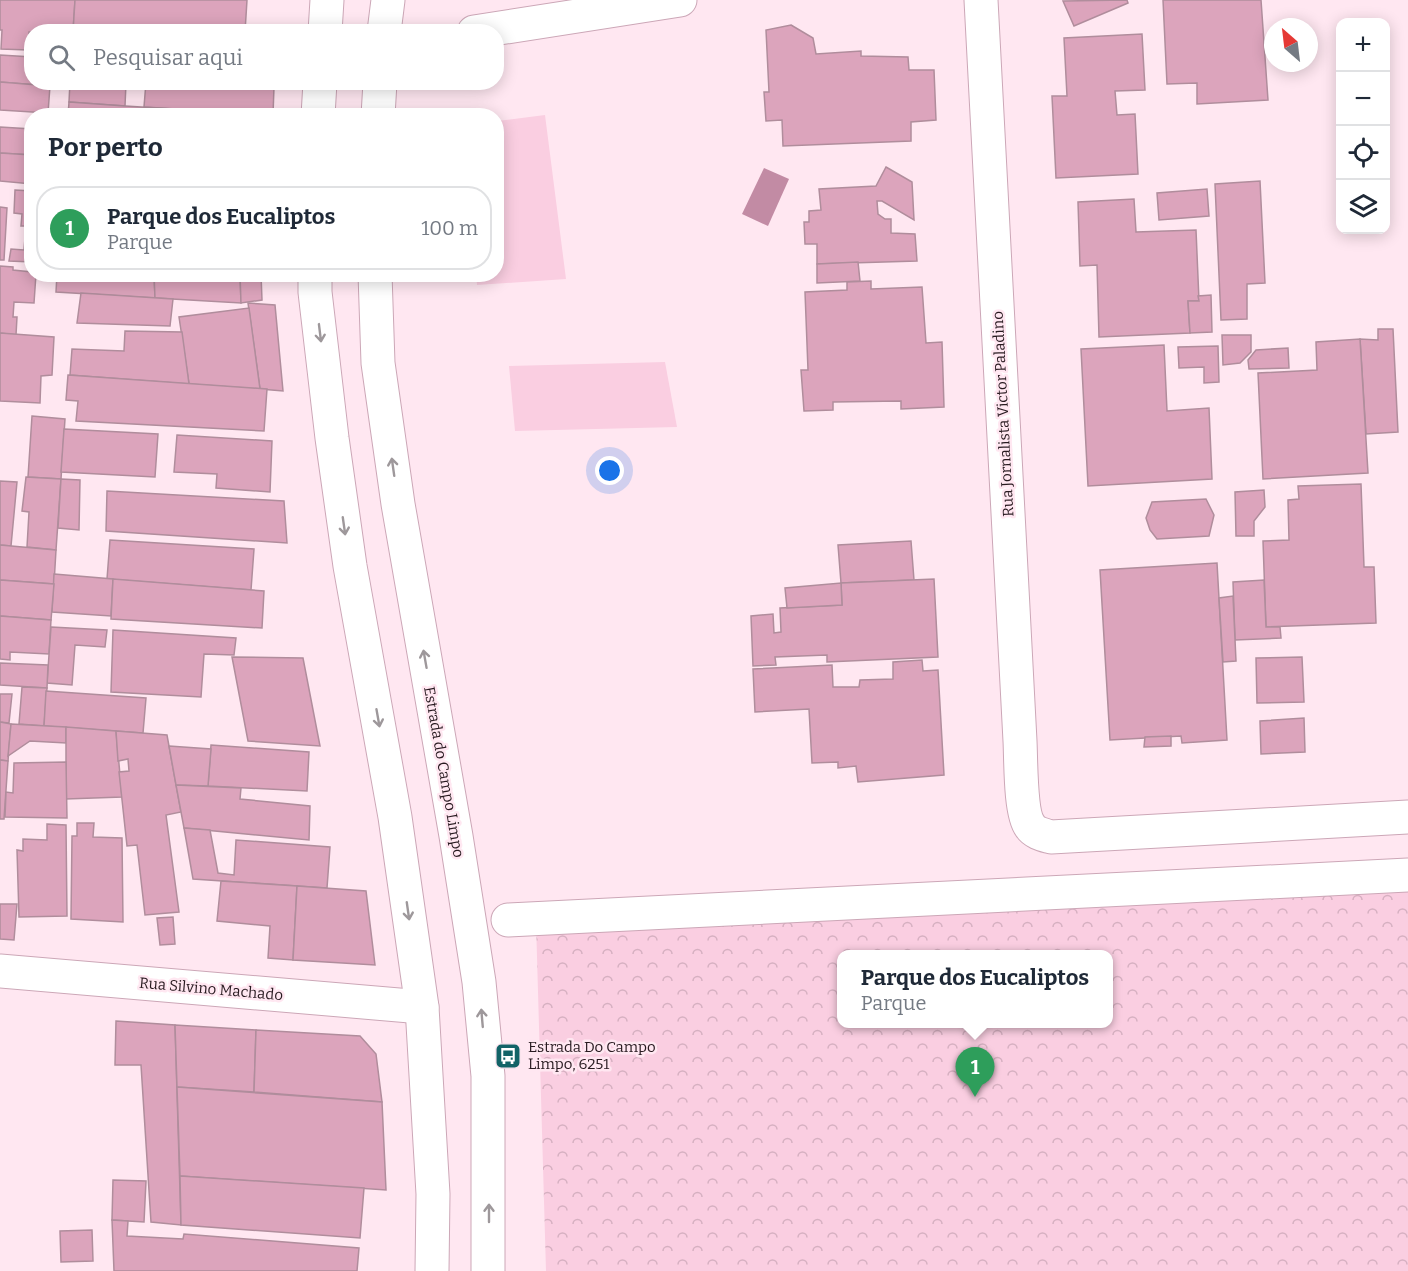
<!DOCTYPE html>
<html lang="pt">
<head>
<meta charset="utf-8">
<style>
	body { margin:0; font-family:Bitter,serif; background:#f6f6f7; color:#1f2937 }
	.controls { position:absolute; right:18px; top:18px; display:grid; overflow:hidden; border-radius:12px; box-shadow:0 3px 15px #0003 }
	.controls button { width:54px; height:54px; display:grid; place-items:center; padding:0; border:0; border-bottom:2px solid #e0e1e3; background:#fff; color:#1f2937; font:30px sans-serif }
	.compass { position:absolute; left:1264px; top:18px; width:54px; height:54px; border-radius:50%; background:#fff; box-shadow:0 3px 15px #0003; rotate:332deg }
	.you { position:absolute; left:610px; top:471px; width:21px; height:21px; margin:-15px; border:4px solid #fff; border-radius:50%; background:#1a73e8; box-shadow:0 0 0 9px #1a73e833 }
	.badge { display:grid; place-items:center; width:39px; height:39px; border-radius:50%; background:#126367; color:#fff; font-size:20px; font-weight:700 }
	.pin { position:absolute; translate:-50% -50px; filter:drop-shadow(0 2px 3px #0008) }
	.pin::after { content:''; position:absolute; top:32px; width:21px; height:18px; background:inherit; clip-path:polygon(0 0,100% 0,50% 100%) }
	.popup { position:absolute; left:837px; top:950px; width:276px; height:78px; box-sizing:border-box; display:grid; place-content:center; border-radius:12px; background:#fff; filter:drop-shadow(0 2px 4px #0005); font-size:20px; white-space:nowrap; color:#747a83 }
	.popup b { font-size:22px; color:#1f2937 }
	.popup::after { content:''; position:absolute; left:50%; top:100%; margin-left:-12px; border:12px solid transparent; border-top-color:#fff }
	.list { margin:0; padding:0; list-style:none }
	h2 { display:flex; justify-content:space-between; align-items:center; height:78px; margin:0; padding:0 24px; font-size:26px }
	h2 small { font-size:20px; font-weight:400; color:#747a83 }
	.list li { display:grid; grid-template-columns:39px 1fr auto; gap:18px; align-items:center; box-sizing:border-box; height:84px; margin:0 12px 12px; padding:0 12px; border:2px solid #e0e1e3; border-radius:24px }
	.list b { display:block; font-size:22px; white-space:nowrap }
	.list p { margin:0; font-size:20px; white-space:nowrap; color:#747a83 }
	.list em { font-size:20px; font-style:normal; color:#747a83 }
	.icon { flex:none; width:33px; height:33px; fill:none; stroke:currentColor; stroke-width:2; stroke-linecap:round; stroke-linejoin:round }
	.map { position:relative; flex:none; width:1408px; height:1271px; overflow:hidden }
	.search { position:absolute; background:#fff; box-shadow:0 3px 15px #0003; left:24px; top:24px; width:480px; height:66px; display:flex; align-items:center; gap:15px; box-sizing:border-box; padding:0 21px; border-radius:24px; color:#747a83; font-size:22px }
	.panel { position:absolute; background:#fff; box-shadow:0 3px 15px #0003; left:24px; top:108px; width:480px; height:174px; border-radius:24px }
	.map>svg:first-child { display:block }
	.grass { fill:#facee1 }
	.park { fill:url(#park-crowns); fill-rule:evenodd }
	.water { fill:#c28ba4 }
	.building { fill:#dca4bc; stroke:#b08d9c; stroke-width:1.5 }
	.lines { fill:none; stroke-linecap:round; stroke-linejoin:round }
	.street-casing { stroke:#cca7b7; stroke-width:35 }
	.primary-casing { stroke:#cca7b7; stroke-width:35 }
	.street { stroke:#fff; stroke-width:33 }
	.primary { stroke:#fff; stroke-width:33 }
	.oneway { stroke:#9e989b }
	.labels { text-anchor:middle; stroke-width:5; stroke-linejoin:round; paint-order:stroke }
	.street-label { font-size:15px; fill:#281a20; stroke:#ffe7f1 }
	.poi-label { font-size:15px; fill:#281a20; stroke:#ffe7f1; text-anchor:start }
</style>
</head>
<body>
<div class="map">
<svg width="1408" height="1271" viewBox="0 0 1408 1271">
	<defs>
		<pattern id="park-crowns" width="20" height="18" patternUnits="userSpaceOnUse" patternTransform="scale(1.5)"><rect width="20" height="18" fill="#facee1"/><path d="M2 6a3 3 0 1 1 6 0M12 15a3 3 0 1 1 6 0" fill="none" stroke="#d6b0c1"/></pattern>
	</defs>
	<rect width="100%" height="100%" fill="#ffe7f1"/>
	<g class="grass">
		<path d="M545,115L566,279L477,285L476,275L496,274L497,121Z"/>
		<path d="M665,362L677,427L515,431L509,366Z"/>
	</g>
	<path class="park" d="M1408,889V1271H546L536,922ZM842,954H1108V1024H842Z"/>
	<path class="water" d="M764,168L789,179L768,226L742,214Z"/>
	<g class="building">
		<path d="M0,0H75L73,32H29L28,50L1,49L2,30H0Z"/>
		<path d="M75,0H247L245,32H73Z"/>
		<path d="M1127,0L1128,3L1074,26L1063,1Z"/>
		<path d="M1163,0H1261L1268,100L1197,104V83L1167,84Z"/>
		<path d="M791,25L813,38L816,54L861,51V56L908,57L909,70H934L936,120L911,122V141L783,146L782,120L766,121L764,92H769L766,30Z"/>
		<path d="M1142,34L1145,90L1115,91L1117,115L1135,114L1138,174L1056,178L1052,96H1067L1064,38Z"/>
		<path d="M0,55L32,57V82H50V86L0,82Z"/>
		<path d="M0,82L50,86L48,113L0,110Z"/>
		<path d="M70,82L126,83L125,106L69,102Z"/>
		<path d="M146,82H238V86L274,87L273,115L144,107Z"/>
		<path d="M69,102L125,106L237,113V116H68Z"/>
		<path d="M0,127L32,129V155L0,153Z"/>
		<path d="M0,153L32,155V184L0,181Z"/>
		<path d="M886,167L912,182L914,220L882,201H877L878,214L885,219H891V233L915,234L917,261L817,264V244H805L804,222H809V211L821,210L819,189L876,186Z"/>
		<path d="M1260,181L1265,283L1247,284V319L1221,320L1215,184Z"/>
		<path d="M1207,189L1209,216L1159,220L1157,193Z"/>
		<path d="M15,190L32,191V262L9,261L11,249L24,250L26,226H21L22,214L14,213Z"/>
		<path d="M1134,199L1136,232L1196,230L1199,301H1188L1190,333L1099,337L1097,265L1080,266L1078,202Z"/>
		<path d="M0,207L7,208L4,260H0Z"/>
		<path d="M858,262L860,281L817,283V264Z"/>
		<path d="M0,266L13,267V270L32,272V274H36L34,303L14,302L13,317H17L16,335L0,333Z"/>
		<path d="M57,274H154L155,298L56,292Z"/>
		<path d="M154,274H240L241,303L155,298Z"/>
		<path d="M240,274H261L262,300L241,303Z"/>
		<path d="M871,281V289L922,287L926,343L942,342L944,407L901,409V401L833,402V410L804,411L801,370H808L805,292L847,290V282Z"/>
		<path d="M81,293L173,299L170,326L77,323Z"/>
		<path d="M1211,295L1212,332L1190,333L1188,301H1199L1198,296Z"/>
		<path d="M248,303L275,305L283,391L260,389Z"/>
		<path d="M249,308L260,389L189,384L179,317Z"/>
		<path d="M1378,329H1393L1398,432L1366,434L1360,339L1378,340Z"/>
		<path d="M125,331L182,332L189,384L70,375L72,349L124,351Z"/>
		<path d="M0,333L54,337L52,375L41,376L40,403L0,401Z"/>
		<path d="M1222,335H1251V352L1240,363L1223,365Z"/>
		<path d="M1360,339L1368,473L1263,479L1258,373L1317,370L1316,342Z"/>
		<path d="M1164,345L1167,411L1209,408L1212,479L1088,486L1081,349Z"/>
		<path d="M1218,346L1219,382L1204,383V367L1179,368L1178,347Z"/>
		<path d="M1288,348L1289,368L1249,369L1248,360L1256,350Z"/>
		<path d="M68,375L267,389L264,431L76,421L78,401L66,400Z"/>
		<path d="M32,416L65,419L61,479L28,477Z"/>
		<path d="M64,429L158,434L155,477L61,472Z"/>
		<path d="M177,435L272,441L270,492L216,488L217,474L174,472Z"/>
		<path d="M26,477L61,479L56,550L27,547L29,512L22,511Z"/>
		<path d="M61,479L80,480L79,530L58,528Z"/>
		<path d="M0,481L17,482L11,546L0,545Z"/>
		<path d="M1361,484L1364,567H1374L1376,623L1266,627L1263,541L1289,540L1288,500L1299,499L1298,486Z"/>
		<path d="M1264,490L1265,507L1254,521V536H1236L1235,492Z"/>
		<path d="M107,491L284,501L287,543L106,531Z"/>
		<path d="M1206,499L1214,515L1209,536L1157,539L1150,530L1146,518L1152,502Z"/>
		<path d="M110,540L254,549L251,590L107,579Z"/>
		<path d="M911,541L914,580L841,583L838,545Z"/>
		<path d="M0,545L56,550L54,584L0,580Z"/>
		<path d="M1217,563L1227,740L1182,743L1181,736L1110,740L1100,570Z"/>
		<path d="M54,574L113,579L111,616L52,612Z"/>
		<path d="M113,579L264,591L262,628L111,619Z"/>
		<path d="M934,579L938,657L827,662V655L775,657L776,665L753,666L751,616L773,614L774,633L781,632L780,608L842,605L841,583Z"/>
		<path d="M0,580L54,584L51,620L0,616Z"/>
		<path d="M1264,580L1266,627H1280L1281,638L1235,640L1233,582Z"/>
		<path d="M841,583L842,605L787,608L785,588Z"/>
		<path d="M1233,596L1236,661L1223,662L1219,598Z"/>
		<path d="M0,616L51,620L49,654L10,652V660L0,659Z"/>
		<path d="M51,627L107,630L105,647L75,645L72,685L47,683Z"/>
		<path d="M113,630L236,638L234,655L204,654L201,697L111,692Z"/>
		<path d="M232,657L303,658L320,746L248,741Z"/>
		<path d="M1302,657L1304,702L1257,703L1256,658Z"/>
		<path d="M922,660L923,671L938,670L944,775L858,782L856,766L838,768V762L812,763L809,709L755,712L753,669L832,665L833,687H859L860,680L893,679V662Z"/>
		<path d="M0,663L48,665L47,688L0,685Z"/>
		<path d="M22,687L47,688L44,726L19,724Z"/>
		<path d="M46,691L146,698L143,733L44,726Z"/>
		<path d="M0,694H12L9,723L0,722Z"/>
		<path d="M1304,718L1305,752L1261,754L1260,721Z"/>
		<path d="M0,722L11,724L8,761L0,760Z"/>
		<path d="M11,724L66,727V743L30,741L8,756Z"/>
		<path d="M66,727L116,731L122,797L66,799Z"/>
		<path d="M116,731L167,735L181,812L166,815L179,912L145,915L137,845L127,846L119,772L129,771L128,759L118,761Z"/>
		<path d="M1171,736V746L1144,747L1145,737Z"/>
		<path d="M211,745L309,752L307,791L208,786Z"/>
		<path d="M169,746L211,749L208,786L176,785Z"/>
		<path d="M0,760L8,761L4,819H0Z"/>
		<path d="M66,762L67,818L5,817L6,792L13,793L14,763Z"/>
		<path d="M176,785L241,788L240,799L310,806L309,840L184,828Z"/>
		<path d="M77,823H94L93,837L122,838L123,922L71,919L72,836H77Z"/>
		<path d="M47,824L66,825L67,916L19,917L17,850L23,851V839L47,840Z"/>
		<path d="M184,828L210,830L218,873L234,875L236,840L330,847L327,888L193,879Z"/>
		<path d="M221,881L297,886L293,960L268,958L270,926L217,921Z"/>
		<path d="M297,886L366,891L375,965L293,960Z"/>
		<path d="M0,904H17L14,940L0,939Z"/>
		<path d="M173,917L175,944L160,945L157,918Z"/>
		<path d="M116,1021L175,1025L181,1225L151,1222L141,1065H115Z"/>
		<path d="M175,1025L256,1030L254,1092L177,1087Z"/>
		<path d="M256,1030L360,1036L376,1054L382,1102L254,1092Z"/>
		<path d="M177,1087L382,1102L386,1190L180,1176Z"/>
		<path d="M180,1176L364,1188L360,1238L181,1225Z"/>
		<path d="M113,1180L146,1181L144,1222L112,1220Z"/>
		<path d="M112,1220L128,1221L127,1236L183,1239L184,1234L359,1248L357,1271H114Z"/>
		<path d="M92,1230L93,1261L61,1262L60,1231Z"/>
	</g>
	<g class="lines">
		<g class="street-casing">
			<g id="street">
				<path d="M981,0L1020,741C1021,759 1020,813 1030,826C1034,833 1044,835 1051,837L1408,817"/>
				<path d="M474,32L680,0"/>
				<path d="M508,920L1408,875"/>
				<path d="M0,971L422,1007"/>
			</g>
		</g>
		<g class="primary-casing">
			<g id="primary">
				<path d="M325,32L327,0"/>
				<path d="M384,32L388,0"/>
				<path d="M318,116L320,82"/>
				<path d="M378,116L380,82"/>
				<path d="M315,274V292L332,438L350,566L395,817L422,1007L433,1194L432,1271"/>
				<path d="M375,274L378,363L398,504L456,836L479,982L488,1076V1271"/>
			</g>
		</g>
		<use href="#street" class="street"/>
		<use href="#primary" class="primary"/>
	</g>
	<defs><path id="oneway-shaft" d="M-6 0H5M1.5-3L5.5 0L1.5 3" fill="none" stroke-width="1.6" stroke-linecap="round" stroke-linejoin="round" transform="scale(1.5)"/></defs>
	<g class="oneway">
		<use href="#oneway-shaft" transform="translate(320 333) rotate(83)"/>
		<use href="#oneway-shaft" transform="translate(393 467) rotate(-98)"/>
		<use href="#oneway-shaft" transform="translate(344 526) rotate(82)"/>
		<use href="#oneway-shaft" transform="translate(425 659) rotate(-100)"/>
		<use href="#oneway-shaft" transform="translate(378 718) rotate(80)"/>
		<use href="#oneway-shaft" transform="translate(408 911) rotate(82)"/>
		<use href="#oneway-shaft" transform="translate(482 1018) rotate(-95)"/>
		<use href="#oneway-shaft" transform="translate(489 1213) rotate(-90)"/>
	</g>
	<defs>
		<g id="bus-square" transform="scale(1.35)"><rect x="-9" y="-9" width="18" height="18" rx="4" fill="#126367" stroke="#ffe7f1"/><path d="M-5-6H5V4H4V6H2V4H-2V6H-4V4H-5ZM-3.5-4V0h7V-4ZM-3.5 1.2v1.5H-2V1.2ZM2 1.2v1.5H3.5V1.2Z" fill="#fff"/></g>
	</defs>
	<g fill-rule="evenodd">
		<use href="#bus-square" x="508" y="1056"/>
	</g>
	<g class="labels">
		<g class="street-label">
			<text transform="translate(1003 414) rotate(-93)" y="5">Rua Jornalista Victor Paladino</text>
			<text transform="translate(444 772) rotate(80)" y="5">Estrada do Campo Limpo</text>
			<text transform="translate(211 989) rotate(5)" y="5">Rua Silvino Machado</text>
		</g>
		<g class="poi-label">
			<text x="528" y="1052">Estrada Do Campo<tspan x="528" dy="17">Limpo, 6251</tspan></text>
		</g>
	</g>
</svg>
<div class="controls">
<button>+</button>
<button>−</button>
<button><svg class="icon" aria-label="locate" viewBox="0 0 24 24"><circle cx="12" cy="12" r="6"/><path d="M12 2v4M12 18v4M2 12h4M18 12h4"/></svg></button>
<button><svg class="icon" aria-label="layers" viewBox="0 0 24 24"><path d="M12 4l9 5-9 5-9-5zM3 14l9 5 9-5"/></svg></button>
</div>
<svg class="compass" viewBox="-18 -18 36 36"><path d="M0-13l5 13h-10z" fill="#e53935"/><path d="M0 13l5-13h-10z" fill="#747a83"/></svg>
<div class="you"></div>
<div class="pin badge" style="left:975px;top:1097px;background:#2e9e5b">1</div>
<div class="popup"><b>Parque dos Eucaliptos</b>Parque</div>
<div class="search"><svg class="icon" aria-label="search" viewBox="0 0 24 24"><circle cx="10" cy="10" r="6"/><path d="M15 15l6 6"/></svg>Pesquisar aqui</div>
<section class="panel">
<h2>Por perto<small></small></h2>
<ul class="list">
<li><span class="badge" style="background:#2e9e5b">1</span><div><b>Parque dos Eucaliptos</b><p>Parque</p></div><em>100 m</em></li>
</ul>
</section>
</div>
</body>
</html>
